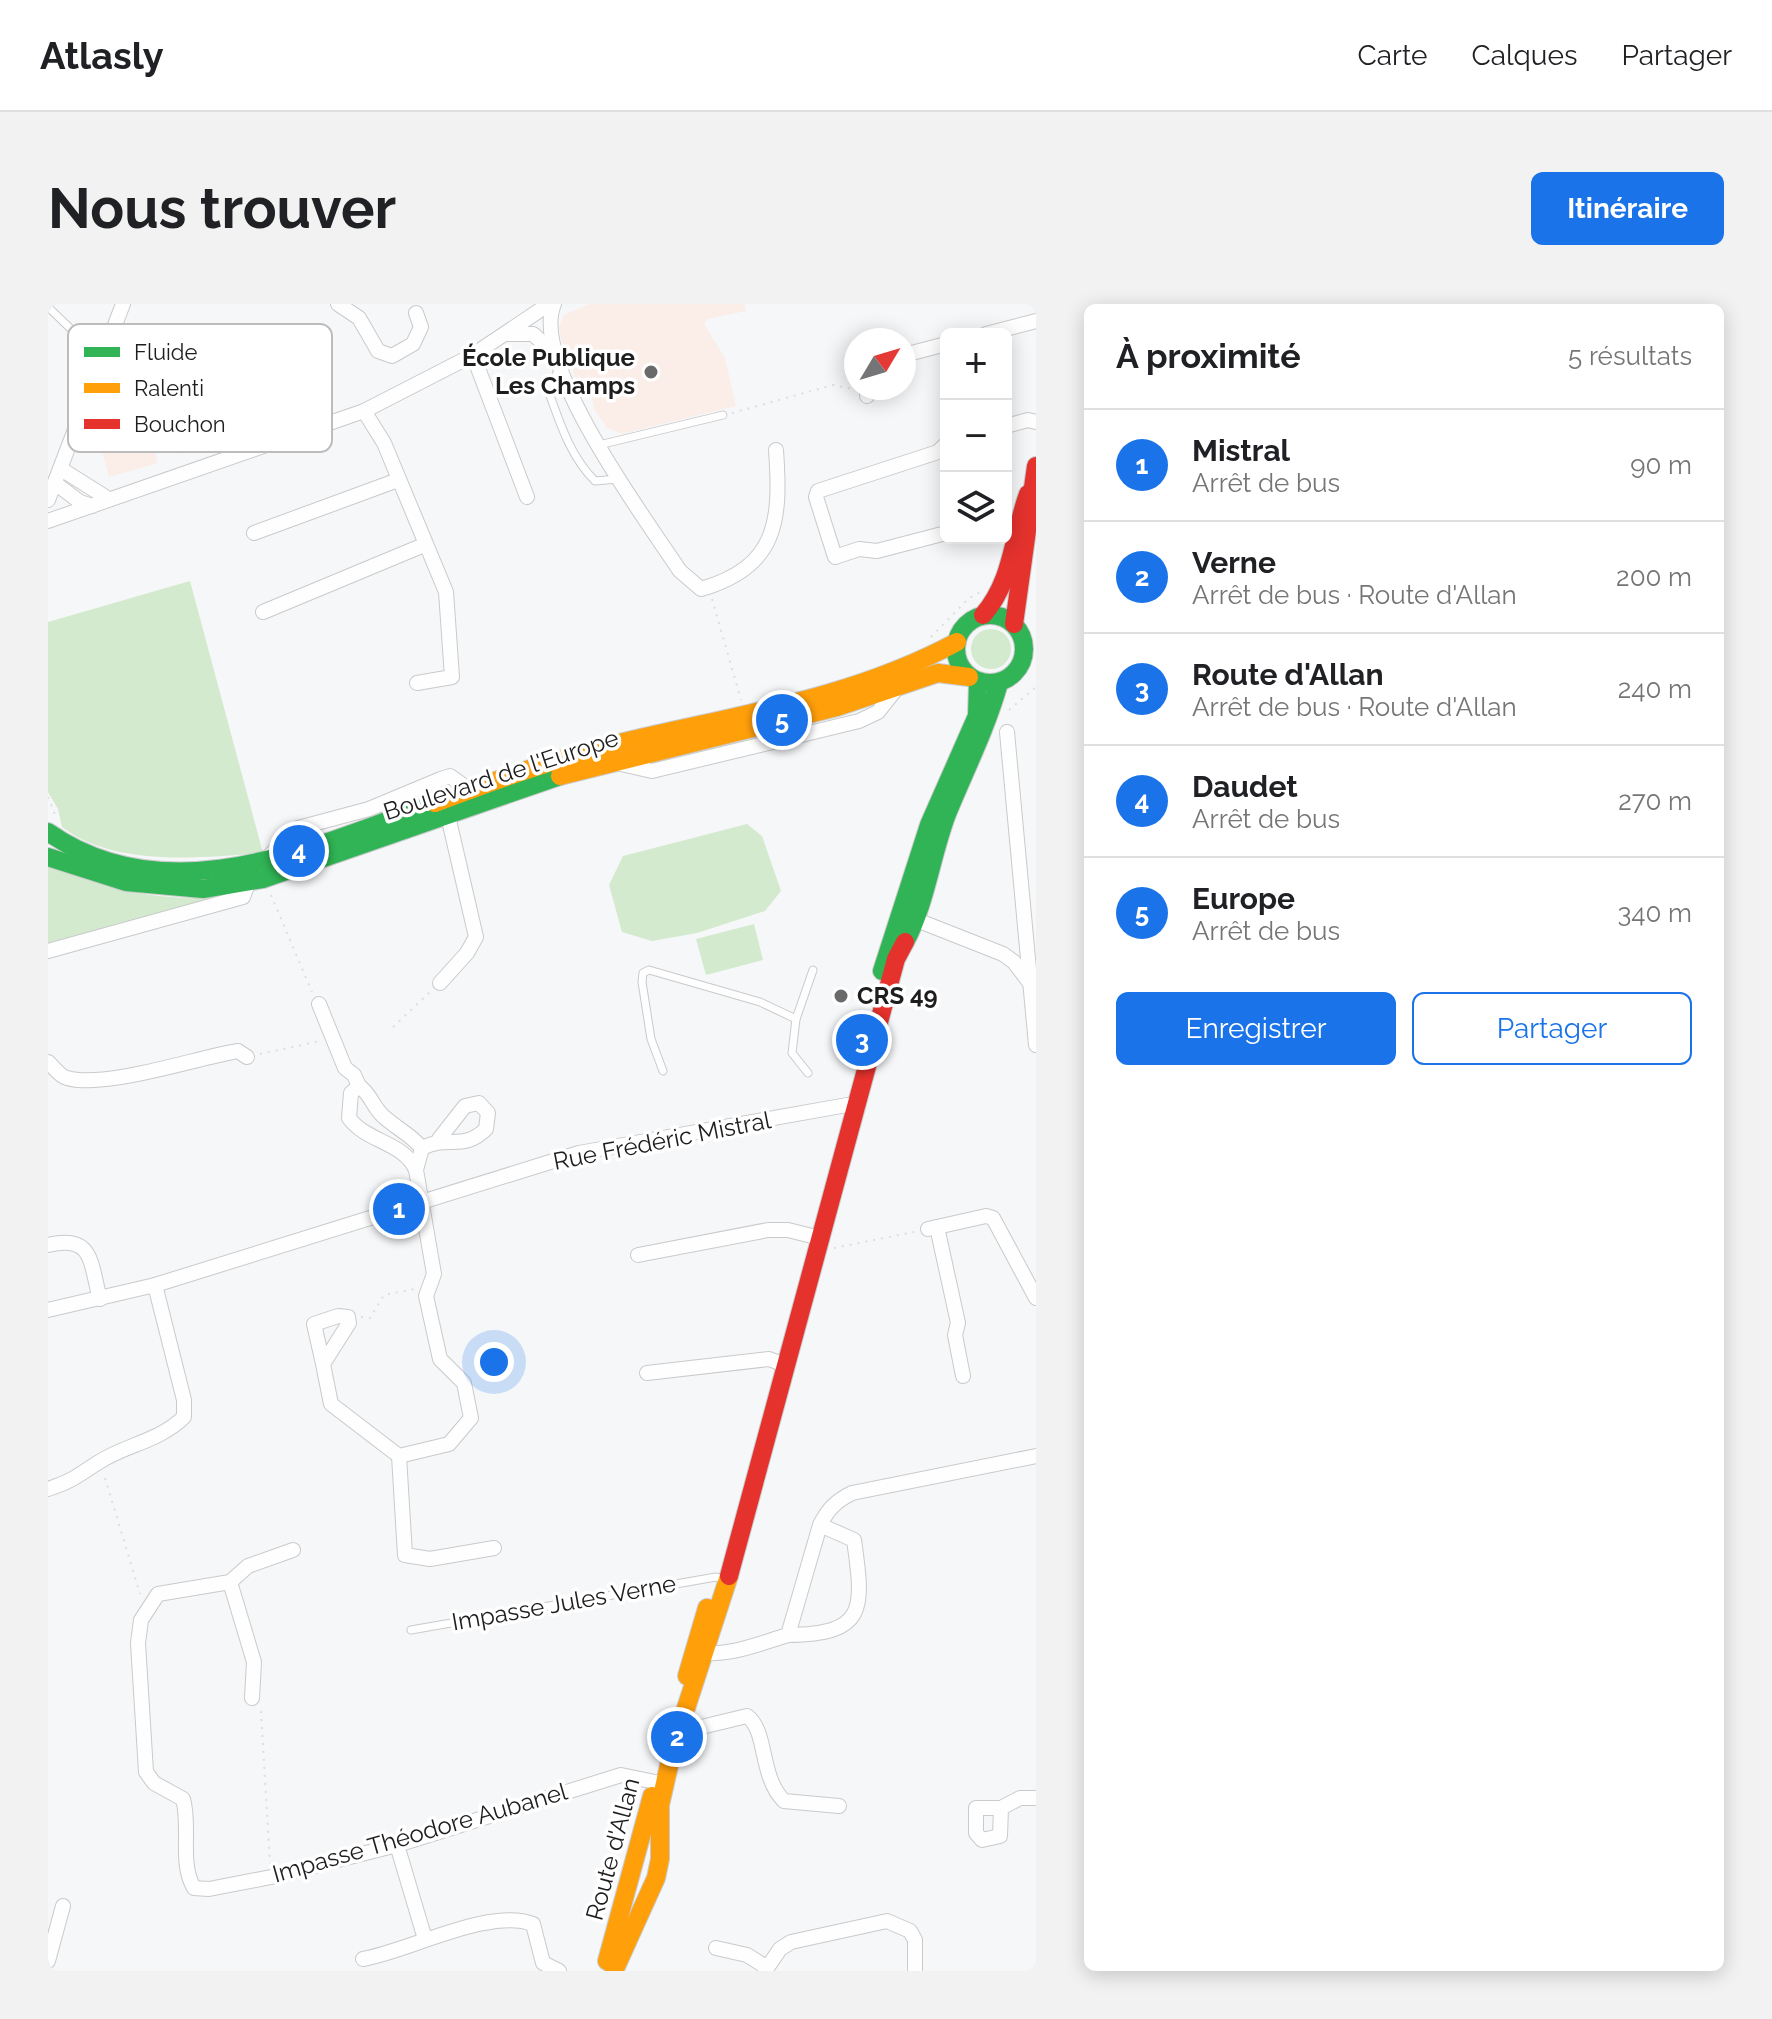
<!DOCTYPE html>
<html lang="fr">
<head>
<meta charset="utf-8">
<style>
	body { margin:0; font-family:Raleway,sans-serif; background:#f2f2f2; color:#202124 }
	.controls { position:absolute; right:24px; top:24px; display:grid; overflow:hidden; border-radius:12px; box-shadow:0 4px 20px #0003 }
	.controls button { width:72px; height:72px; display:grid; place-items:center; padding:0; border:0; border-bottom:2px solid #e0e0e0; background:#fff; color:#202124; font:40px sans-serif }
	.compass { position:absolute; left:796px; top:24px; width:72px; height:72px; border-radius:50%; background:#fff; box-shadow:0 4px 20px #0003; rotate:52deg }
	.you { position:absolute; left:446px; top:1058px; width:28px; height:28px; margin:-20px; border:6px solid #fff; border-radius:50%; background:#1a73e8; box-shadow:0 0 0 12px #1a73e833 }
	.badge { display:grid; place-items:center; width:52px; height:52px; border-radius:50%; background:#1a73e8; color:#fff; font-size:26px; font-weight:700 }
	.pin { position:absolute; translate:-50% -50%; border:4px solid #fff; box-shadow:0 2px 8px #0006 }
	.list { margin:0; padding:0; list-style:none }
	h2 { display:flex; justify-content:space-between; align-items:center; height:104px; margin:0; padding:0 32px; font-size:34px }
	h2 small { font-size:26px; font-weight:400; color:#757577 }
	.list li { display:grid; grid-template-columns:52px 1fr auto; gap:24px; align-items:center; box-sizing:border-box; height:112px; padding:0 32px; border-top:2px solid #e0e0e0 }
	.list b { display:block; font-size:30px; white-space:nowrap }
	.list p { margin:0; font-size:26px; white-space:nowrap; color:#757577 }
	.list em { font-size:26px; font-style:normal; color:#757577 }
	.actions { display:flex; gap:16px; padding:24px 32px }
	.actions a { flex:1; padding:18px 0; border:2px solid #1a73e8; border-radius:12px; text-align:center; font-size:28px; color:#1a73e8 }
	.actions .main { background:#1a73e8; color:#fff }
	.icon { flex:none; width:44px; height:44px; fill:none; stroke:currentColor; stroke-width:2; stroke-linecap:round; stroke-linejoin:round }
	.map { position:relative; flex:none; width:988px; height:1667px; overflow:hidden; border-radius:12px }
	header { display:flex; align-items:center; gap:48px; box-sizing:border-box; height:112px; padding:0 40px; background:#fff; border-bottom:2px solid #e0e0e0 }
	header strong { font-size:38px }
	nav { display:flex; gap:44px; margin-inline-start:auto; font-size:28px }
	.intro { display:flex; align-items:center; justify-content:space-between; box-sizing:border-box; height:192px; padding:0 48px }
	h1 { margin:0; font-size:56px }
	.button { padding:20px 36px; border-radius:12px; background:#1a73e8; color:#fff; font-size:28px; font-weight:700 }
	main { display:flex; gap:48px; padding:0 48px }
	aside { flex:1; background:#fff; border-radius:12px; box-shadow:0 4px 20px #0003 }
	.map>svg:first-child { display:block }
	.education { fill:#fbeee9 }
	.green { fill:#d3eace }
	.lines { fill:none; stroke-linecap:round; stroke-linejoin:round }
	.lane-casing { stroke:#c9cacb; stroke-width:9 }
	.street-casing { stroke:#c9cacb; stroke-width:16 }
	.fast-casing { stroke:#c9cacb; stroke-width:20 }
	.slow-casing { stroke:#c9cacb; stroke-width:20 }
	.jam-casing { stroke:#c9cacb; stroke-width:20 }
	.path { stroke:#dededf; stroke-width:2; stroke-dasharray:2 6; stroke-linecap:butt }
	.lane { stroke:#fefefe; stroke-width:7 }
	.street { stroke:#fefefe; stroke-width:14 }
	.fast { stroke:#30b455; stroke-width:18 }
	.slow { stroke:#ff9f0a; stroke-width:18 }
	.jam { stroke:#e5322d; stroke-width:18 }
	.poi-dot { fill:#6a6a6b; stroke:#fff; stroke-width:3 }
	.labels { text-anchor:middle; stroke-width:7; stroke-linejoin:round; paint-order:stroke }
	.poi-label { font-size:24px; font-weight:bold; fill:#1e1e1f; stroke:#fff; text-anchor:end }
	.street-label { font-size:24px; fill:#1e1e1f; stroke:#fff }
	.key { fill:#fff; stroke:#bcbcbc; stroke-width:2 }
	.key-label { font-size:22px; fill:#1e1e1f }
</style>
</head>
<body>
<header>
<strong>Atlasly</strong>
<nav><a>Carte</a><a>Calques</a><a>Partager</a></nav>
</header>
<div class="intro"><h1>Nous trouver</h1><a class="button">Itinéraire</a></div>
<main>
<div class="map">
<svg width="988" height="1667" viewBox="0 0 988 1667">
	<rect width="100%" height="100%" fill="#f6f7f9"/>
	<g class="education">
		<path d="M541,0H696L698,7L660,15L656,20L677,54L688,102L574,130L559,124L546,105L543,89L531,83L513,35L511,23L516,11Z"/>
		<path d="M216,71L232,113L166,137L164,134L150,136L145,138L147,144L128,150L124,143L107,149L110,159L61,173L46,117L127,94L126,89L175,72L179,81Z"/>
	</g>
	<g class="green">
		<path d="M142,277L215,549C152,554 66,563 14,523L10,505L0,488V318Z"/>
		<circle cx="943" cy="345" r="20"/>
		<path d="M699,520L714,532L733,587L717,607L649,629L604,637L574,628L561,581L575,552Z"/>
		<path d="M0,561C66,588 109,597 181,593L0,641Z"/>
		<path d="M706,620L715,656L658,671L648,635Z"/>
	</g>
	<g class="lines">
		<g class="lane-casing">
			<g id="lane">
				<path d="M0,3L53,54"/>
				<path d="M512,63L500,86C512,119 522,152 547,177L570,175"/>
				<path d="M551,141L675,111"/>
				<path d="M615,767L603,735L594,678L595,669L601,666L712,698L748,715"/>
				<path d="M760,769L744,749L748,715L765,666"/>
				<path d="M363,1326L668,1273L680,1277"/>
			</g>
		</g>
		<g class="street-casing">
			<g id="street">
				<path d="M290,0L311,14L330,47L344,52L365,40L373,23L368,9"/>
				<path d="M506,0C481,59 599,217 632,267L653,285C730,263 733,216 728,146"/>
				<path d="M459,30H485L509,52"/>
				<path d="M938,30L988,17"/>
				<path d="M425,51L479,193"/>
				<path d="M856,51L898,40"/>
				<path d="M819,92L821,84"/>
				<path d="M316,107L336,139L398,288L404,373L369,379"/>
				<path d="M958,122L980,116L988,118"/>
				<path d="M898,140L890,148L770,187L768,193L787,253L811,245L829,247L898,229"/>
				<path d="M13,165L59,194"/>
				<path d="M7,179L32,198L44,202"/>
				<path d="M0,196L75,0"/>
				<path d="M0,217L316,107L425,51L501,0"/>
				<path d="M206,229L350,176"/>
				<path d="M215,308L376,241"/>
				<path d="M959,428L988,741"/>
				<path d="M564,458L604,467L811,417L830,408L849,384"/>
				<path d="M213,560L250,524L321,505L393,475L402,472L423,487"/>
				<path d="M861,613L955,650L966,658L981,678"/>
				<path d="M0,647L195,593L201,577"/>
				<path d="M392,679L419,649L428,633L400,512"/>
				<path d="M271,700L297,764L306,771L311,782"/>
				<path d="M0,758C6,763 11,772 19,774C57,785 147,754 190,747L199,753"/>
				<path d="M368,866C356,838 318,838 301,814L303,789L311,782C323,790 324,802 335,812C348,824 362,830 374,844"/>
				<path d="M889,923L910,1019L907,1031L915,1072"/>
				<path d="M880,925L938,912L945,914L988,994"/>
				<path d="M0,941C46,930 42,959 52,995"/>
				<path d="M590,951L720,926H740L772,934"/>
				<path d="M0,1006L107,981L531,849L799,801L810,804"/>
				<path d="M275,1060L266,1020L290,1012L300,1013L301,1019L275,1060L283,1100L351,1152L401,1140L423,1114L416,1079L392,1055L378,992L386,970L368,866L374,844C402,830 414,848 438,825L440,809L431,799L417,802L391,835"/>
				<path d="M599,1069L721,1055L737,1061"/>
				<path d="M351,1152L357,1251L382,1255L446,1244"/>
				<path d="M0,1185C25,1177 30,1171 51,1158C79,1140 110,1138 136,1113V1096L107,981"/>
				<path d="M245,1246L200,1262L182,1278L110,1290L93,1316L90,1339L98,1468L106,1479L135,1495C143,1522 131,1559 146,1584L161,1585L223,1573L349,1541L573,1471L617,1480"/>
				<path d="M182,1278L206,1358L204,1394"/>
				<path d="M740,1331C818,1330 816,1306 806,1236L772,1221"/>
				<path d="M648,1347C676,1355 712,1339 740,1331L772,1221C780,1205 788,1197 804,1189L988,1152"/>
				<path d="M624,1419L645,1425L699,1412C720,1427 711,1472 736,1497L791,1502"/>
				<path d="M953,1504L952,1532L934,1536L928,1529V1504H953L972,1494H988"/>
				<path d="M349,1541L377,1635"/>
				<path d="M668,1644L699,1651L718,1663"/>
				<path d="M315,1655C361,1647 442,1603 485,1620L495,1659L511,1667"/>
				<path d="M0,1657L15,1602"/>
				<path d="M717,1667L732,1645L743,1638L839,1617L862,1627L867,1636V1667"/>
			</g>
		</g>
		<g class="fast-casing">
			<g id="fast">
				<circle cx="942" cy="345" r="34"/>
				<path d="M0,528C120,612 265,543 387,499"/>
				<path d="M0,553L78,578L155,585L215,575L512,472"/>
				<path d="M857,638C878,599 883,552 899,510C917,466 938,425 951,379"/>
				<path d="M834,667L881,521L929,412L930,378"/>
			</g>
		</g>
		<g class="slow-casing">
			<g id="slow">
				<path d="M512,472L789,403L890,369L921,373"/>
				<path d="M387,499C451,475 517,451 584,436C695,410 807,393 909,338"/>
				<path d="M639,1372L659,1304"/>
				<path d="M559,1657L604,1492"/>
				<path d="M566,1667L608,1574L612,1555V1501L625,1444L681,1272"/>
			</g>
		</g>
		<g class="jam-casing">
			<g id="jam">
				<path d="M935,311C965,277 965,231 980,190"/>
				<path d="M966,320L988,162"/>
				<path d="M681,1272L848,655L857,638"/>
			</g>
		</g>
		<g class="path">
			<path d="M684,109L785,81L804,85"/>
			<path d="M664,295L693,396"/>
			<path d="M909,323L919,313"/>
			<path d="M883,333L920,295L934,287"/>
			<path d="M968,377C985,363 986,346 980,326"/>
			<path d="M961,406L988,383"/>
			<path d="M0,493L8,513"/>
			<path d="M223,591L264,688"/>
			<path d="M345,723L382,688"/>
			<path d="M212,750L272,737"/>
			<path d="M786,944L866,928"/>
			<path d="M313,1013L322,1014L336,991L366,985"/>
			<path d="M57,1174L92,1290"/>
			<path d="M213,1407L222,1560"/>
		</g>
		<use href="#lane" class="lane"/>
		<use href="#street" class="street"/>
		<use href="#fast" class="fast"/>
		<use href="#slow" class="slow"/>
		<use href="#jam" class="jam"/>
	</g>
	<g class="poi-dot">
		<circle cx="603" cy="68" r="8"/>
		<circle cx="793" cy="692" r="8"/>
	</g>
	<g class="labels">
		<g class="poi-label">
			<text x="587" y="62">École Publique<tspan x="587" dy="28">Les Champs</tspan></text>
			<text x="809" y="700" text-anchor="start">CRS 49</text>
		</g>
		<g class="street-label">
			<text transform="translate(453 471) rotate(-18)" y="8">Boulevard de l'Europe</text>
			<text transform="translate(614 837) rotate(-11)" y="8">Rue Frédéric Mistral</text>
			<text transform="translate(516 1299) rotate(-10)" y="8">Impasse Jules Verne</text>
			<text transform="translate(372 1529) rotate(-16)" y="8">Impasse Théodore Aubanel</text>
			<text transform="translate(565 1545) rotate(-75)" y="8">Route d'Allan</text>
		</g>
	</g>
	<rect x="20" y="20" width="264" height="128" rx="12" class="key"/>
	<rect x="36" y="43" width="36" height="10" fill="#30b455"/>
	<rect x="36" y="79" width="36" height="10" fill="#ff9f0a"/>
	<rect x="36" y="115" width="36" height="10" fill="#e5322d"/>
	<g class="key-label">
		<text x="86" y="56">Fluide</text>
		<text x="86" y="92">Ralenti</text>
		<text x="86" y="128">Bouchon</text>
	</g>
</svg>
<div class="controls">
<button>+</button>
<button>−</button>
<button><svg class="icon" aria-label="layers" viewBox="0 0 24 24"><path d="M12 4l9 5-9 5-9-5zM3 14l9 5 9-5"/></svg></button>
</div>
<svg class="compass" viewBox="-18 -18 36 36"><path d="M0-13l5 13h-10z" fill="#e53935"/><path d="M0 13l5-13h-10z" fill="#757577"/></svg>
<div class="you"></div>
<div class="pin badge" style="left:351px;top:905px">1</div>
<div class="pin badge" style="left:629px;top:1433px">2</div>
<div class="pin badge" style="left:814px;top:736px">3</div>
<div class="pin badge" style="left:251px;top:547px">4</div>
<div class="pin badge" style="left:734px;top:416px">5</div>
</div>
<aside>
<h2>À proximité<small>5 résultats</small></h2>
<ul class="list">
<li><span class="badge">1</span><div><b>Mistral</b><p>Arrêt de bus</p></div><em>90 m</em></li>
<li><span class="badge">2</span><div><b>Verne</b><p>Arrêt de bus · Route d'Allan</p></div><em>200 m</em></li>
<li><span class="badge">3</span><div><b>Route d'Allan</b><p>Arrêt de bus · Route d'Allan</p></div><em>240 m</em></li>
<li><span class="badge">4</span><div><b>Daudet</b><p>Arrêt de bus</p></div><em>270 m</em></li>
<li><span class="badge">5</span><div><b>Europe</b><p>Arrêt de bus</p></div><em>340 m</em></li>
</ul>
<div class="actions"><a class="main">Enregistrer</a><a>Partager</a></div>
</aside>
</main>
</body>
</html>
